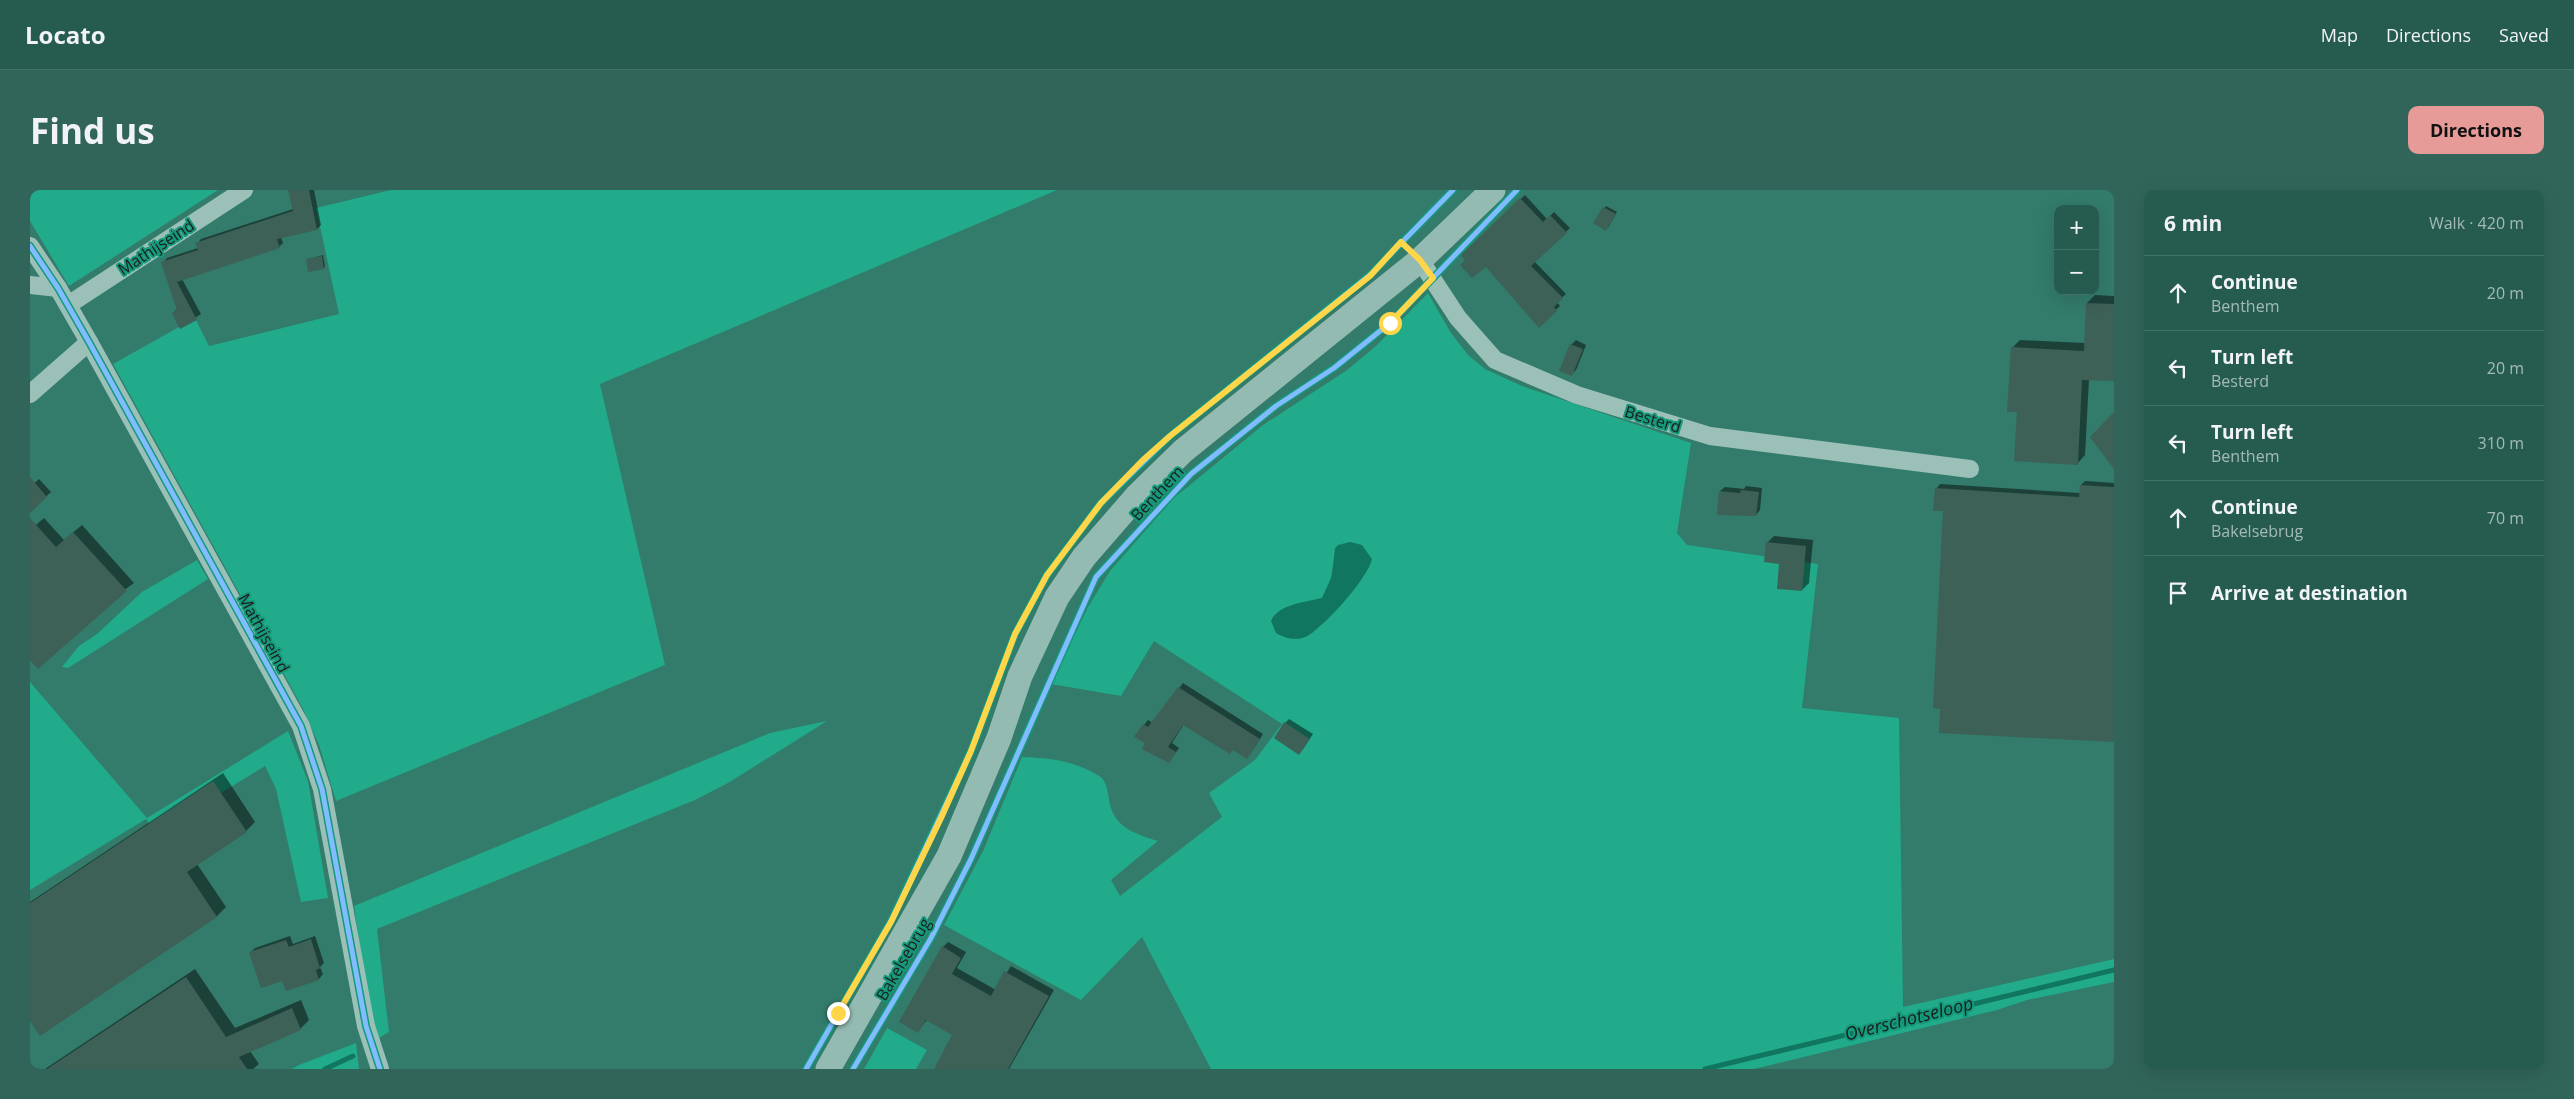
<!DOCTYPE html>
<html lang="en">
<head>
<meta charset="utf-8">
<style>
	body { margin:0; font-family:"Open Sans",sans-serif; background:#32655a; color:#f1f3f6 }
	.controls { position:absolute; right:15px; top:15px; display:grid; overflow:hidden; border-radius:10px; box-shadow:0 5px 20px #0002 }
	.controls button { width:45px; height:45px; display:grid; place-items:center; padding:0; border:0; border-bottom:1px solid #427167; background:#265c50; color:#f1f3f6; font:25px sans-serif }
	.stop { position:absolute; width:15px; height:15px; margin:-11px; border:4px solid #ffd54a; border-radius:50%; background:#fff }
	.stop.end { background:#ffd54a; border-color:#fff; box-shadow:0 1px 5px #0008 }
	.list { margin:0; padding:0; list-style:none }
	h2 { display:flex; justify-content:space-between; align-items:center; height:65px; margin:0; padding:0 20px; font-size:21px }
	h2 small { font-size:16px; font-weight:400; color:#a4bab7 }
	.list li { display:grid; grid-template-columns:32px 1fr auto; gap:15px; align-items:center; box-sizing:border-box; height:75px; padding:0 20px; border-top:1px solid #427167 }
	.list b { display:block; font-size:19px; white-space:nowrap }
	.list p { margin:0; font-size:16px; white-space:nowrap; color:#a4bab7 }
	.list em { font-size:16px; font-style:normal; color:#a4bab7 }
	.icon { flex:none; width:28px; height:28px; fill:none; stroke:currentColor; stroke-width:2; stroke-linecap:round; stroke-linejoin:round }
	.map { position:relative; flex:none; width:2084px; height:879px; overflow:hidden; border-radius:10px }
	header { display:flex; align-items:center; gap:30px; box-sizing:border-box; height:70px; padding:0 25px; background:#265c50; border-bottom:1px solid #427167 }
	header strong { font-size:24px }
	nav { display:flex; gap:28px; margin-inline-start:auto; font-size:18px }
	.intro { display:flex; align-items:center; justify-content:space-between; box-sizing:border-box; height:120px; padding:0 30px }
	h1 { margin:0; font-size:35px }
	.button { padding:12px 22px; border-radius:10px; background:#e69b98; color:#111; font-size:18px; font-weight:700 }
	main { display:flex; gap:30px; padding:0 30px }
	aside { flex:1; background:#265c50; border-radius:10px; box-shadow:0 5px 20px #0002 }
	.map>svg:first-child { display:block }
	.green { fill:#21ab8a; fill-rule:evenodd }
	.water { fill:#117660 }
	.shadow { fill:#0007 }
	.lines { fill:none; stroke-linecap:round; stroke-linejoin:round }
	.stream { stroke:#117660; stroke-width:5 }
	.building { fill:#3d6057 }
	.minor { stroke:#9ac0b7; stroke-width:18 }
	.secondary { stroke:#93bbb2; stroke-width:25 }
	.cycleway-casing { stroke:#15997b; stroke-width:8 }
	.cycleway { stroke:#80bcff; stroke-width:5 }
	.route { stroke:#ffd54a; stroke-width:6 }
	.labels { text-anchor:middle; stroke-width:4; stroke-linejoin:round; paint-order:stroke }
	.street-label { font-size:16px; fill:#1d1d1d; stroke:#15997b }
	.water-label { font-size:18px; font-style:italic; fill:#191d1c; stroke:#15997b }
</style>
</head>
<body>
<header>
<strong>Locato</strong>
<nav><a>Map</a><a>Directions</a><a>Saved</a></nav>
</header>
<div class="intro"><h1>Find us</h1><a class="button">Directions</a></div>
<main>
<div class="map">
<svg width="2084" height="879" viewBox="0 0 2084 879">
	<rect width="100%" height="100%" fill="#337b6b"/>
	<g class="green">
		<path d="M0,0H188L39,96L0,31Z"/>
		<path d="M361,0H1027L570,194L635,475L306,611L289,555L272,517L83,174L165,128L179,156L309,124L286,18Z"/>
		<path d="M1398,103L1421,143L1438,165L1455,179L1492,196L1661,253L1647,343L1657,355L1788,374L1772,518L1869,528L1873,817L2084,769V792L1997,810L1967,820L1724,879H1181L1112,747L1051,810L914,735L953,661L992,567C1018,568 1039,570 1062,582C1065,584 1070,586 1072,588C1077,594 1078,603 1079,610C1083,637 1105,644 1128,651L1081,690L1090,706L1192,627L1179,603L1225,570L1252,534L1124,451L1091,506L1021,494L1058,417L1080,381L1144,308L1233,235L1317,180L1347,155ZM1320,352L1322,353C1313,377 1302,435 1277,446C1269,450 1258,447 1250,445L1244,426L1263,415L1292,408L1300,393L1305,364Z"/>
		<path d="M167,370L178,389L38,478L32,477L49,456L67,444L112,402Z"/>
		<path d="M0,492L117,628L258,541L278,591L298,708L271,712L246,599L235,576L126,643L116,629L0,700Z"/>
		<path d="M797,531L698,593L665,610L347,739L359,842L344,851L324,716L740,543Z"/>
		<path d="M857,838L897,860L886,879H834Z"/>
		<path d="M326,853L329,879H262L269,875Z"/>
	</g>
	<path class="water" d="M1320,352L1332,355L1342,369C1338,388 1293,439 1275,447C1266,451 1254,448 1246,443L1241,431C1248,414 1276,412 1292,408L1302,386L1305,358L1308,355Z"/>
	<g class="shadow">
		<path d="M260,0H284L291,35L287,39L251,47L253,53L249,57L152,89L171,124L151,137L143,123L148,118L133,73L137,68L168,58L167,54L171,49L263,19Z"/>
		<path d="M1495,5L1517,29L1524,22L1540,38L1504,71L1536,104L1527,112L1530,116L1509,136L1456,75L1437,70L1432,65Z"/>
		<path d="M1576,16L1587,22L1578,38L1565,33Z"/>
		<path d="M293,65L295,76L294,78L277,70Z"/>
		<path d="M2065,105L2084,106V190L2059,189L2055,265L2047,274L1988,221L1982,158L1990,150L2055,153L2057,113Z"/>
		<path d="M1546,150L1556,155L1546,180L1542,184L1541,155Z"/>
		<path d="M9,289L21,302L0,321V297Z"/>
		<path d="M2055,291L2084,293V551L1915,320L1906,299L1910,294L2050,303L2051,295Z"/>
		<path d="M1716,296L1732,298L1730,320L1726,325L1690,301L1695,297L1714,299Z"/>
		<path d="M14,328L34,350L52,335L104,393L0,468V340Z"/>
		<path d="M1744,346L1783,350L1779,393L1772,400L1737,353Z"/>
		<path d="M1153,493L1233,544L1221,563L1154,534L1142,553L1149,558L1139,572L1116,553L1114,535L1118,530L1123,533Z"/>
		<path d="M1259,529L1283,544L1273,559L1255,533Z"/>
		<path d="M193,583L225,632L216,641L167,674L196,717L187,726L10,844L0,828V712Z"/>
		<path d="M260,746L263,754L285,746L294,773L290,777L293,784L289,789L256,799L253,789L221,762L225,758Z"/>
		<path d="M918,752L936,762L927,778L966,800L981,776L1024,800L979,879H905L924,845L897,830L888,841L913,757Z"/>
		<path d="M165,779L205,838L271,810L279,830L270,839L220,861L229,874L223,879H15Z"/>
	</g>
	<g class="lines">
		<g class="stream">
			<path d="M295,879L323,866"/>
			<path d="M1675,879L2084,780"/>
		</g>
	</g>
	<g class="building">
		<path d="M258,0H279L287,40L247,49L250,58L147,92L167,130L150,139L142,123L147,120L131,72L168,60L165,53L263,21Z"/>
		<path d="M1490,8L1513,32L1520,25L1537,43L1501,76L1533,108L1524,117L1527,121L1509,138L1456,77L1442,88L1430,75L1435,70L1431,65Z"/>
		<path d="M1573,17L1586,24L1576,41L1563,33Z"/>
		<path d="M292,66L294,79L278,82L276,69Z"/>
		<path d="M2056,113L2084,114V191L2052,190L2048,275L1984,271L1987,222H1977L1981,157L2054,161Z"/>
		<path d="M1540,154L1553,159L1542,186L1529,181Z"/>
		<path d="M2084,222V279L2060,247Z"/>
		<path d="M0,287L17,307L0,323Z"/>
		<path d="M2050,295L2084,297V552L1909,543L1910,519L1903,518L1913,321H1903L1905,298L2049,307Z"/>
		<path d="M1711,300L1729,302L1726,326L1687,325L1689,301L1710,303Z"/>
		<path d="M0,328L26,357L43,342L97,401L8,479L0,470Z"/>
		<path d="M1736,352L1776,356L1772,401L1747,399L1749,374L1734,372Z"/>
		<path d="M1148,497L1230,549L1217,569L1203,560L1200,564L1153,535L1138,557L1146,562L1139,573L1112,559L1115,553L1104,547L1113,534L1118,537Z"/>
		<path d="M1254,532L1280,549L1269,565L1244,548Z"/>
		<path d="M183,591L217,642L157,682L187,727L10,846L0,831V713Z"/>
		<path d="M281,749L290,778L286,780L289,790L256,801L252,791L231,798L219,762L256,750L259,757Z"/>
		<path d="M912,756L931,768L922,784L961,806L974,781L1019,806L978,879H904L922,845L896,830L888,843L869,832Z"/>
		<path d="M156,787L196,847L262,818L271,840L209,867L217,879H17Z"/>
	</g>
	<g class="lines">
		<g class="minor">
			<path d="M0,56L28,98L59,152L271,536L292,599L336,836L350,879"/>
			<path d="M1390,70L1428,128L1465,170L1547,205L1680,246L1940,279"/>
			<path d="M0,95L28,98"/>
			<path d="M38,115L214,0"/>
			<path d="M0,204L59,152"/>
		</g>
		<path class="secondary" d="M798,879L919,666L969,548L990,486L1027,407L1054,367L1107,306L1153,261L1390,70L1463,0"/>
		<g class="cycleway-casing">
			<g id="cycleway">
				<path d="M0,56L28,98L59,152L271,536L292,599L336,836L350,879"/>
				<path d="M776,879L861,731L941,561L985,444L1017,385L1071,313L1140,246L1340,85L1423,0"/>
				<path d="M823,879L901,748L941,669L1066,387L1161,284L1246,216L1304,178L1360,133L1487,0"/>
			</g>
		</g>
		<use href="#cycleway" class="cycleway"/>
	</g>
	<g class="lines">
		<path class="route" d="M808,823L861,732L911,628L941,561L985,444L1017,385L1071,313L1113,270L1140,246L1340,86L1371,52L1390,70L1403,88L1360,133"/>
	</g>
	<g class="labels">
		<g class="street-label">
			<text transform="translate(126 57) rotate(-33)" y="6">Mathijseind</text>
			<text transform="translate(1623 229) rotate(17)" y="6">Besterd</text>
			<text transform="translate(1127 303) rotate(-47)" y="6">Benthem</text>
			<text transform="translate(234 443) rotate(61)" y="6">Mathijseind</text>
			<text transform="translate(873 769) rotate(-60)" y="6">Bakelsebrug</text>
		</g>
		<g class="water-label">
			<text transform="translate(1879 829) rotate(-14)" y="6">Overschotseloop</text>
		</g>
	</g>
</svg>
<div class="controls">
<button>+</button>
<button>−</button>
</div>
<div class="stop" style="left:1360px;top:133px"></div>
<div class="stop end" style="left:808px;top:823px"></div>
</div>
<aside>
<h2>6 min<small>Walk · 420 m</small></h2>
<ul class="list">
<li><svg class="icon" aria-label="ahead" viewBox="0 0 24 24"><path d="M12 20V5M6 11l6-6 6 6"/></svg><div><b>Continue</b><p>Benthem</p></div><em>20 m</em></li>
<li><svg class="icon" aria-label="left" viewBox="0 0 24 24"><path d="M17 20v-9H6M10 6l-5 5 5 5"/></svg><div><b>Turn left</b><p>Besterd</p></div><em>20 m</em></li>
<li><svg class="icon" aria-label="left" viewBox="0 0 24 24"><path d="M17 20v-9H6M10 6l-5 5 5 5"/></svg><div><b>Turn left</b><p>Benthem</p></div><em>310 m</em></li>
<li><svg class="icon" aria-label="ahead" viewBox="0 0 24 24"><path d="M12 20V5M6 11l6-6 6 6"/></svg><div><b>Continue</b><p>Bakelsebrug</p></div><em>70 m</em></li>
<li><svg class="icon" aria-label="arrive" viewBox="0 0 24 24"><path d="M6 21V4h12l-3 4 3 4H6"/></svg><div><b>Arrive at destination</b></div></li>
</ul>
</aside>
</main>
</body>
</html>
